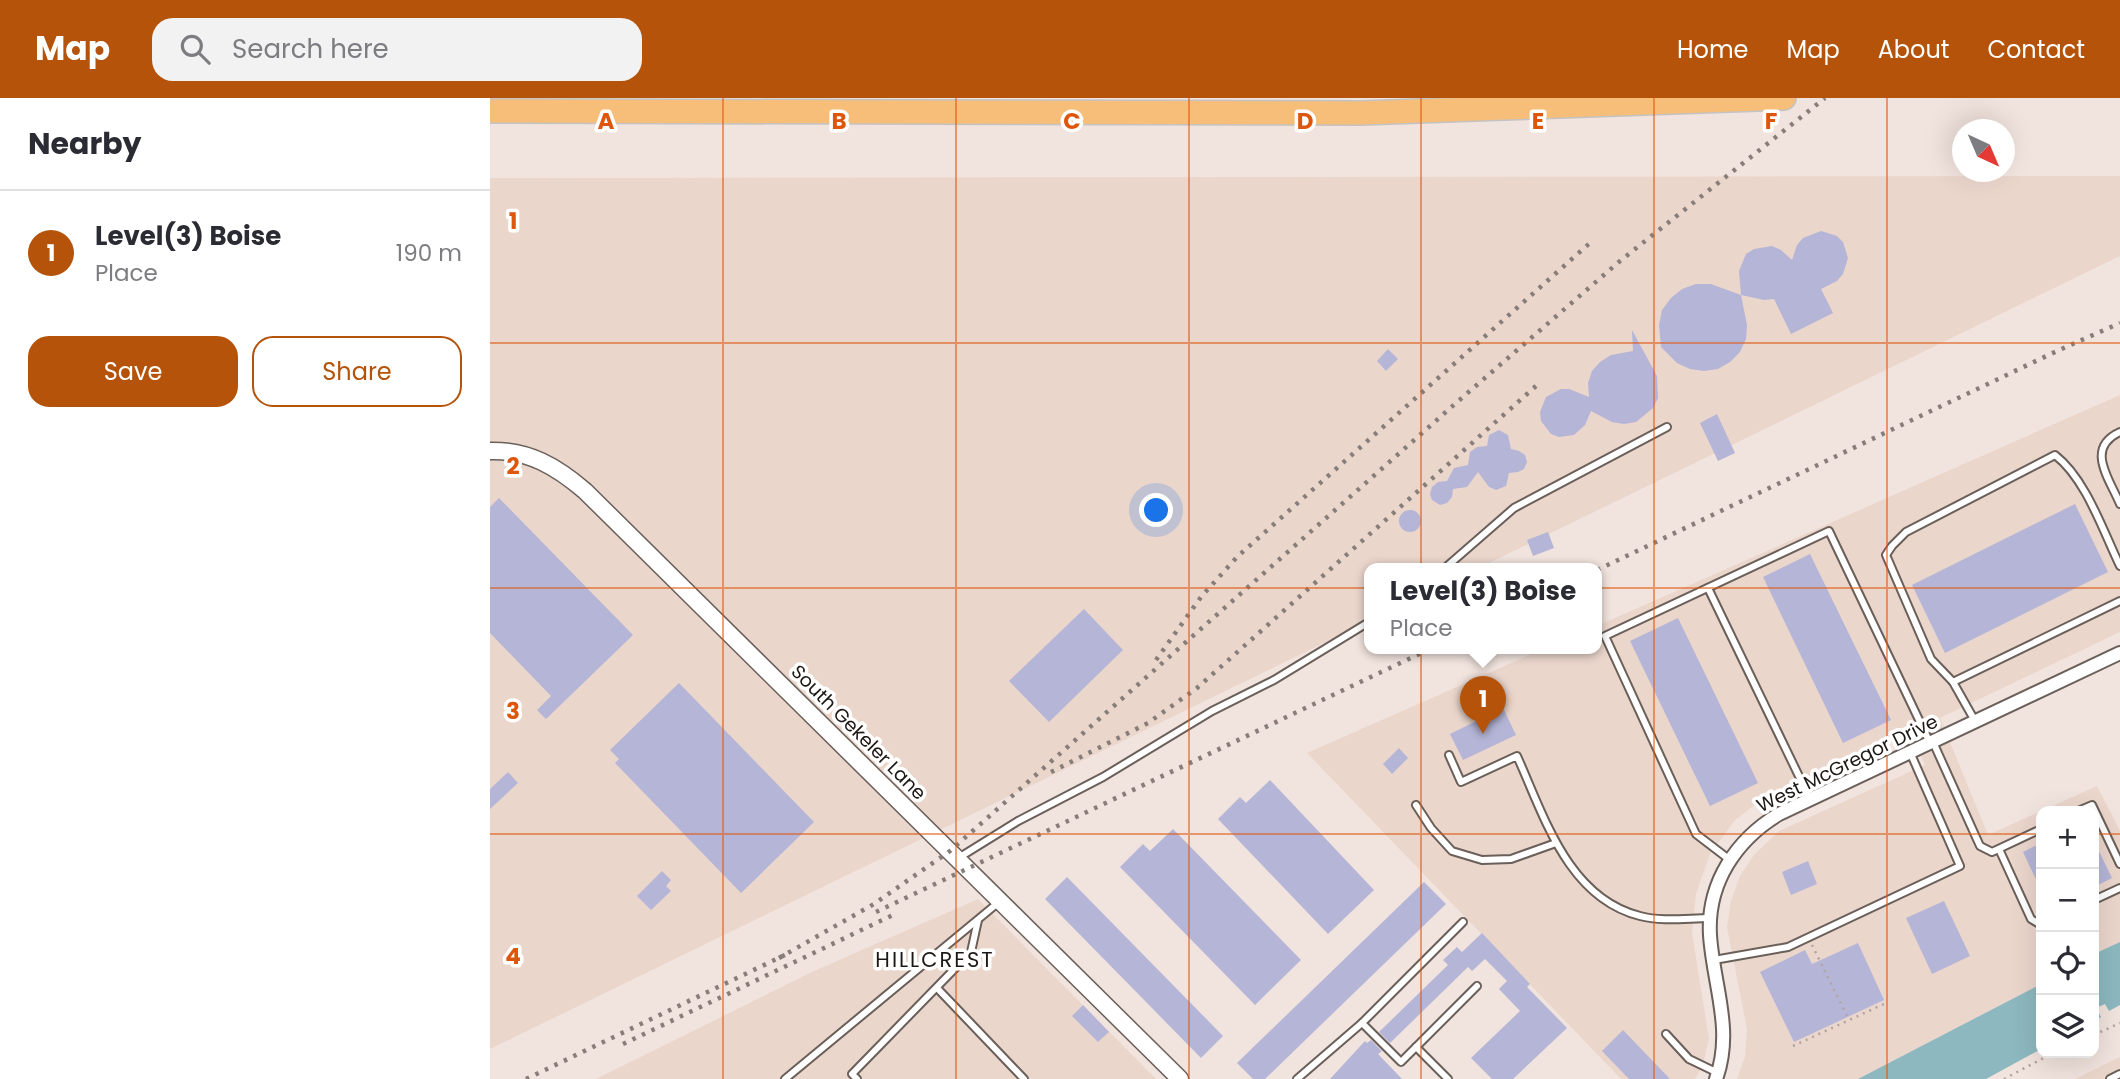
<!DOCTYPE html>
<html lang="en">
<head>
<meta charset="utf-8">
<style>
	body { margin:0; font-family:Poppins,sans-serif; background:#f2f2f3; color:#2b2b33 }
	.controls { position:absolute; right:21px; bottom:21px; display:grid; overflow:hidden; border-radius:14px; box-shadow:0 7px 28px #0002 }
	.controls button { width:63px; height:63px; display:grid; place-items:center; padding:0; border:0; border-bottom:2px solid #e1e1e2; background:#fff; color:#2b2b33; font:35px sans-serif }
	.compass { position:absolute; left:1462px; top:21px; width:63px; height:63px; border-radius:50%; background:#fff; box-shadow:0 7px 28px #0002; rotate:136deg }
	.you { position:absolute; left:667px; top:413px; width:24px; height:24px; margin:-18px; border:5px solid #fff; border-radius:50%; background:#1a73e8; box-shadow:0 0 0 10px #1a73e833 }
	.badge { display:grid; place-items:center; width:46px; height:46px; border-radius:50%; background:#b45309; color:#fff; font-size:23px; font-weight:700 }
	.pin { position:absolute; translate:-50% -58px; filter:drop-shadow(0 2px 4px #0008) }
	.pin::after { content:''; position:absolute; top:37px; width:24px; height:21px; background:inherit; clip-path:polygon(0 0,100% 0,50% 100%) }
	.popup { position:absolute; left:874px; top:465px; width:238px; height:91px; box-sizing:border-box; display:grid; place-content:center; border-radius:14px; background:#fff; filter:drop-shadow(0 2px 5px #0005); font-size:23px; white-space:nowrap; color:#7c7c81 }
	.popup b { font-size:26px; color:#2b2b33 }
	.popup::after { content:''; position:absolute; left:50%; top:100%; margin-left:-14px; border:14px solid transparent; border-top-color:#fff }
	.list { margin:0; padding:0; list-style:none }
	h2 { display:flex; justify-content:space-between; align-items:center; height:91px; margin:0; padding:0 28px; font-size:30px }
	h2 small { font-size:23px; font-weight:400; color:#7c7c81 }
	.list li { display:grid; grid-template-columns:46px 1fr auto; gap:21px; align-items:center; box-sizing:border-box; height:126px; padding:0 28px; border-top:2px solid #e1e1e2 }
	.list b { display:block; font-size:26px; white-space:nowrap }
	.list p { margin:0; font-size:23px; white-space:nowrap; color:#7c7c81 }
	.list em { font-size:23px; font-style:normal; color:#7c7c81 }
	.actions { display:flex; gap:14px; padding:21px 28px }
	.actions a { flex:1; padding:16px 0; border:2px solid #b45309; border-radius:21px; text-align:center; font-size:24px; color:#b45309 }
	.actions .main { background:#b45309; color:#fff }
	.icon { flex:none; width:38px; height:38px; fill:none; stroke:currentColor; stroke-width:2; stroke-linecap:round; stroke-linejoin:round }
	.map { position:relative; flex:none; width:1630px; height:981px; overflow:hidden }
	header { display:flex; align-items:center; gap:42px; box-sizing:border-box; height:98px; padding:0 35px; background:#b45309; color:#fff }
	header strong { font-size:33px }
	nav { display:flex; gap:38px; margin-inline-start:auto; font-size:24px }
	.search { width:490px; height:63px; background:#f2f2f3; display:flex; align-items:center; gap:18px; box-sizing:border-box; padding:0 24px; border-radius:21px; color:#7c7c81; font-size:26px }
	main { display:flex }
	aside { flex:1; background:#fff }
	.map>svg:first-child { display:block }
	.built { fill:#ebd6cc }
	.water { fill:#8db8bf }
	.building { fill:#b5b5d7 }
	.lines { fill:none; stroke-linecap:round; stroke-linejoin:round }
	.service-casing { stroke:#6a5f59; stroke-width:10 }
	.minor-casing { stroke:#6a5f59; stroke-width:16 }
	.tertiary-casing { stroke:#6a5f59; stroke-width:19 }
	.motorway-casing { stroke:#c4c3c2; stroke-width:26 }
	.path { stroke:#b0a4a0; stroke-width:2.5; stroke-dasharray:2 5; stroke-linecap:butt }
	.service { stroke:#fff; stroke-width:6 }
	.minor { stroke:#fff; stroke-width:12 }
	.tertiary { stroke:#fff; stroke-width:16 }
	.motorway { stroke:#f6be79; stroke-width:23 }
	.rail { stroke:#877e7a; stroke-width:4.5; stroke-dasharray:3.5 7; stroke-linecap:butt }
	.grid { fill:none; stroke:#de560c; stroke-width:2; stroke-opacity:0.55 }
	.labels { text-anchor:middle; stroke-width:7; stroke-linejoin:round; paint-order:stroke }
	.street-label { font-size:19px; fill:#1d1816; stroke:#fff }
	.neighbourhood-label { font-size:21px; letter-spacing:2px; fill:#1d1816; stroke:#fff }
	.grid-label { font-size:23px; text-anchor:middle; font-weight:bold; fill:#de560c; stroke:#fff; stroke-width:7; stroke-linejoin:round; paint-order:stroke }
</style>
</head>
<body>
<header>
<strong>Map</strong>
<div class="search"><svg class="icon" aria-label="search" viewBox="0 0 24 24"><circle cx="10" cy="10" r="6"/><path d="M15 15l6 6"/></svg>Search here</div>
<nav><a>Home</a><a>Map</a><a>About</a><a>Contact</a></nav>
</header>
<main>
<aside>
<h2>Nearby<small></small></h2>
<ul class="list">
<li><span class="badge">1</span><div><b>Level(3) Boise</b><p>Place</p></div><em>190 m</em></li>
</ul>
<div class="actions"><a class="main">Save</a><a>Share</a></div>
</aside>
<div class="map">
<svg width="1630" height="981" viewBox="0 0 1630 981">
	<rect width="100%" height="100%" fill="#f1e3dd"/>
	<g class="built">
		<path d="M1630,78V158L989,470H879V523L0,951V80Z"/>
		<path d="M1630,297V534L1450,620L1498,737L1607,688L1630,733V844L1604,856V713H1551V886L1368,981H1247L1255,959L1257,931L1237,829L1241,803L1250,778L1264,757L1289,733L1435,667L1419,632L1270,703L1245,722L1220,756L1206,796L1202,835L1219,941L1212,969L1205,981H1131L817,655L1055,550H1107V528Z"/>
		<path d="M488,801L666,981H106L322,874Z"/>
		<path d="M1630,959V981H1585Z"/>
	</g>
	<g class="water">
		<path d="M1630,844V907L1619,913L1615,906L1606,910L1611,919L1604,923V856Z"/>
		<path d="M1551,886V951L1496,981H1368Z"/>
	</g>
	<g class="building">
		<path d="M1331,133L1347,138L1353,144L1358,160L1353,176L1347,183L1331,191L1343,215L1301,236L1284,201L1274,202L1251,197L1257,227L1256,241L1250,254L1240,264L1228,271L1214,273L1200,271L1187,265L1171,249L1169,227L1172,212L1181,200L1192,191L1206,186H1221L1251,197L1249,173L1256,156L1264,151L1282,148L1291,152L1302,162L1307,147L1313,140Z"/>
		<path d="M1142,232L1167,278L1168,300L1163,310L1146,324L1134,326L1122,324L1101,313L1095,327L1084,337L1069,339L1061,336L1051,323L1050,314L1056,299L1071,291H1079L1099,299L1098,285L1102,273L1110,264L1121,257L1143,253Z"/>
		<path d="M898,251L908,261L896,273L887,263Z"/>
		<path d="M1227,316L1245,355L1228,363L1210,325Z"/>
		<path d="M1009,332L1018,337L1021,351L1029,353L1035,357L1037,364L1034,371L1028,374L1019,375L1016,388L1006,392L999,389L988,374L977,389L963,391L962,399L957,405L950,407L942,402L940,396L942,389L948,384L957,383L964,370L978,367L980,354L987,349L997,348L999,337Z"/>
		<path d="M9,400L143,537L56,621L47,612L61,598L0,535V409Z"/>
		<path d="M1585,406L1618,474L1455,555L1422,487Z"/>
		<circle cx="920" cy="423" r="11"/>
		<path d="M1058,434L1064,450L1043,458L1037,442Z"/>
		<path d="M1320,456L1401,622L1353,645L1273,479Z"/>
		<path d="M594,511L633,552L559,624L519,583Z"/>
		<path d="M1188,520L1268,685L1220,708L1140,543Z"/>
		<path d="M189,585L324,724L251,795L125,665L129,661L120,652Z"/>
		<path d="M1013,610L1026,637L973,662L960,636Z"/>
		<path d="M909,650L918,660L902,676L893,666Z"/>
		<path d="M18,674L28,685L0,711V691Z"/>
		<path d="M780,682L884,792L838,836L728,721L750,699L756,705Z"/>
		<path d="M683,731L811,862L765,907L630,769L653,746L660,753Z"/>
		<path d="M1604,743L1622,780L1604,789Z"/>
		<path d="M1551,745V792L1533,754Z"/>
		<path d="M1318,763L1327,786L1301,797L1292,774Z"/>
		<path d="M172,773L181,782L176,788L181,793L161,812L147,798Z"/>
		<path d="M577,779L733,938L711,960L555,801Z"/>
		<path d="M934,784L956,806L775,981H763L747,965Z"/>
		<path d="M1454,803L1480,858L1442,876L1416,820Z"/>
		<path d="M992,835L1040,886L1037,889L1077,930L1023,981H1002L981,960L1030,913L1009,891L1017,883L995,861L982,873L978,869L900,945L889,934L958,867L953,862L967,849L972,854Z"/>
		<path d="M1368,845L1394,902L1304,944L1270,874L1315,852L1322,866Z"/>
		<path d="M593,907L619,934L608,944L582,918Z"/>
		<path d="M1133,932L1180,981H1139L1112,953Z"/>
		<path d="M881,942L892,953L888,956L912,981H840L875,943L877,945Z"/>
	</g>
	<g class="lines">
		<g class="service-casing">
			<g id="service">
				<path d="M1630,334C1595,350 1619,380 1630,406"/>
				<path d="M955,470L1024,410L1177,329"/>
				<path d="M1218,490L1320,701"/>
				<path d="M1463,584L1630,503"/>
				<path d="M1485,623L1463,584L1441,561L1396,457L1402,448L1416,434L1565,357C1596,381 1613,433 1630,468"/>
				<path d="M1443,644L1490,748L1502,754L1551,731"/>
				<path d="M959,657L971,684L1027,658C1054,718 1078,800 1150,818C1172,824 1198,820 1220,820"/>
				<path d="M926,707L941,730L962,753L992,762L1021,761L1066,745"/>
				<path d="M1588,713L1602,707L1630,766"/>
				<path d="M1509,751L1541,821L1551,827"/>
				<path d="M470,759L528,723L613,679L722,613L784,582L879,524"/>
				<path d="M1240,762L1206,736L1115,538L1339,433L1440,645"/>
				<path d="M1604,802L1630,790"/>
				<path d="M1224,862L1298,849L1470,768L1420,654"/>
				<path d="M447,890L534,981"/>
				<path d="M872,925L911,964L987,888"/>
				<path d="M1176,936L1199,961L1228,975"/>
				<path d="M926,949L958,981"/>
				<path d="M295,981L509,804"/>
				<path d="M367,981L362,976L481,854L488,822"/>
				<path d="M807,981L872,925L973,824"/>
				<path d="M1620,981L1630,976"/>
			</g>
		</g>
		<g class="minor-casing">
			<path id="minor" d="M1226,981C1244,932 1223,886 1220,837C1217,785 1246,742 1289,716L1630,555"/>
		</g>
		<g class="tertiary-casing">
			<path id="tertiary" d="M0,353C39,352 67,369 95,393L690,981"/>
		</g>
		<g class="motorway-casing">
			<path id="motorway" d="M0,13L871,15L1294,0"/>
		</g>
		<g class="path">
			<path d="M1322,847L1359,922"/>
			<path d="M1604,937L1630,925"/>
			<path d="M1303,948L1396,905"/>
			<path d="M1514,981L1563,955"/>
		</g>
		<use href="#service" class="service"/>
		<use href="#minor" class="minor"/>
		<use href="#tertiary" class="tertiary"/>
		<use href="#motorway" class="motorway"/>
		<g class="rail">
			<path d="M1107,472L1567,253L1630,225"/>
			<path d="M666,562L711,499L747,459L1101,144"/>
			<path d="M561,674L658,625L707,590L1046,288"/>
			<path d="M386,814L942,550"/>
			<path d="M289,860L384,806L460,753L966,305L1130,163L1335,0"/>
			<path d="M133,946L405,816"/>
			<path d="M36,981L297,856"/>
		</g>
	</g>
	<path class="grid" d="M233,0V981M466,0V981M699,0V981M931,0V981M1164,0V981M1397,0V981M0,245H1630M0,490H1630M0,736H1551M1604,736H1630"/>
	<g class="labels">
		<g class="street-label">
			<text transform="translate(369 634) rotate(45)" y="7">South Gekeler Lane</text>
			<text transform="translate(1357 665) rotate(-26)" y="7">West McGregor Drive</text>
		</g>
		<g class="neighbourhood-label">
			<text x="445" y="869">HILLCREST</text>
		</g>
	</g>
	<g class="grid-label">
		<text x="116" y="31">A</text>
		<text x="349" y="31">B</text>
		<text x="582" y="31">C</text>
		<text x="815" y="31">D</text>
		<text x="1048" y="31">E</text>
		<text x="1281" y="31">F</text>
		<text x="23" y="131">1</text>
		<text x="23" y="376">2</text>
		<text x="23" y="621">3</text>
		<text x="23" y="866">4</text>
	</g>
</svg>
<div class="controls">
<button>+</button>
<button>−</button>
<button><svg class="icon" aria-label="locate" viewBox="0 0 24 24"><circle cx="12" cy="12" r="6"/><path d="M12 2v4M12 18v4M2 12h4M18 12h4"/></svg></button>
<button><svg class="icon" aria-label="layers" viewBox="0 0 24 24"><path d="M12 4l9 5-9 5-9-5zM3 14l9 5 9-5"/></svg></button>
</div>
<svg class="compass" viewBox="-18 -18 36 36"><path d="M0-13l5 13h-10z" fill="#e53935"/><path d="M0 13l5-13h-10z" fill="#7c7c81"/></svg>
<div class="you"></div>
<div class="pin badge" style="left:993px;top:636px">1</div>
<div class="popup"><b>Level(3) Boise</b>Place</div>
</div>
</main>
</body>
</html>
